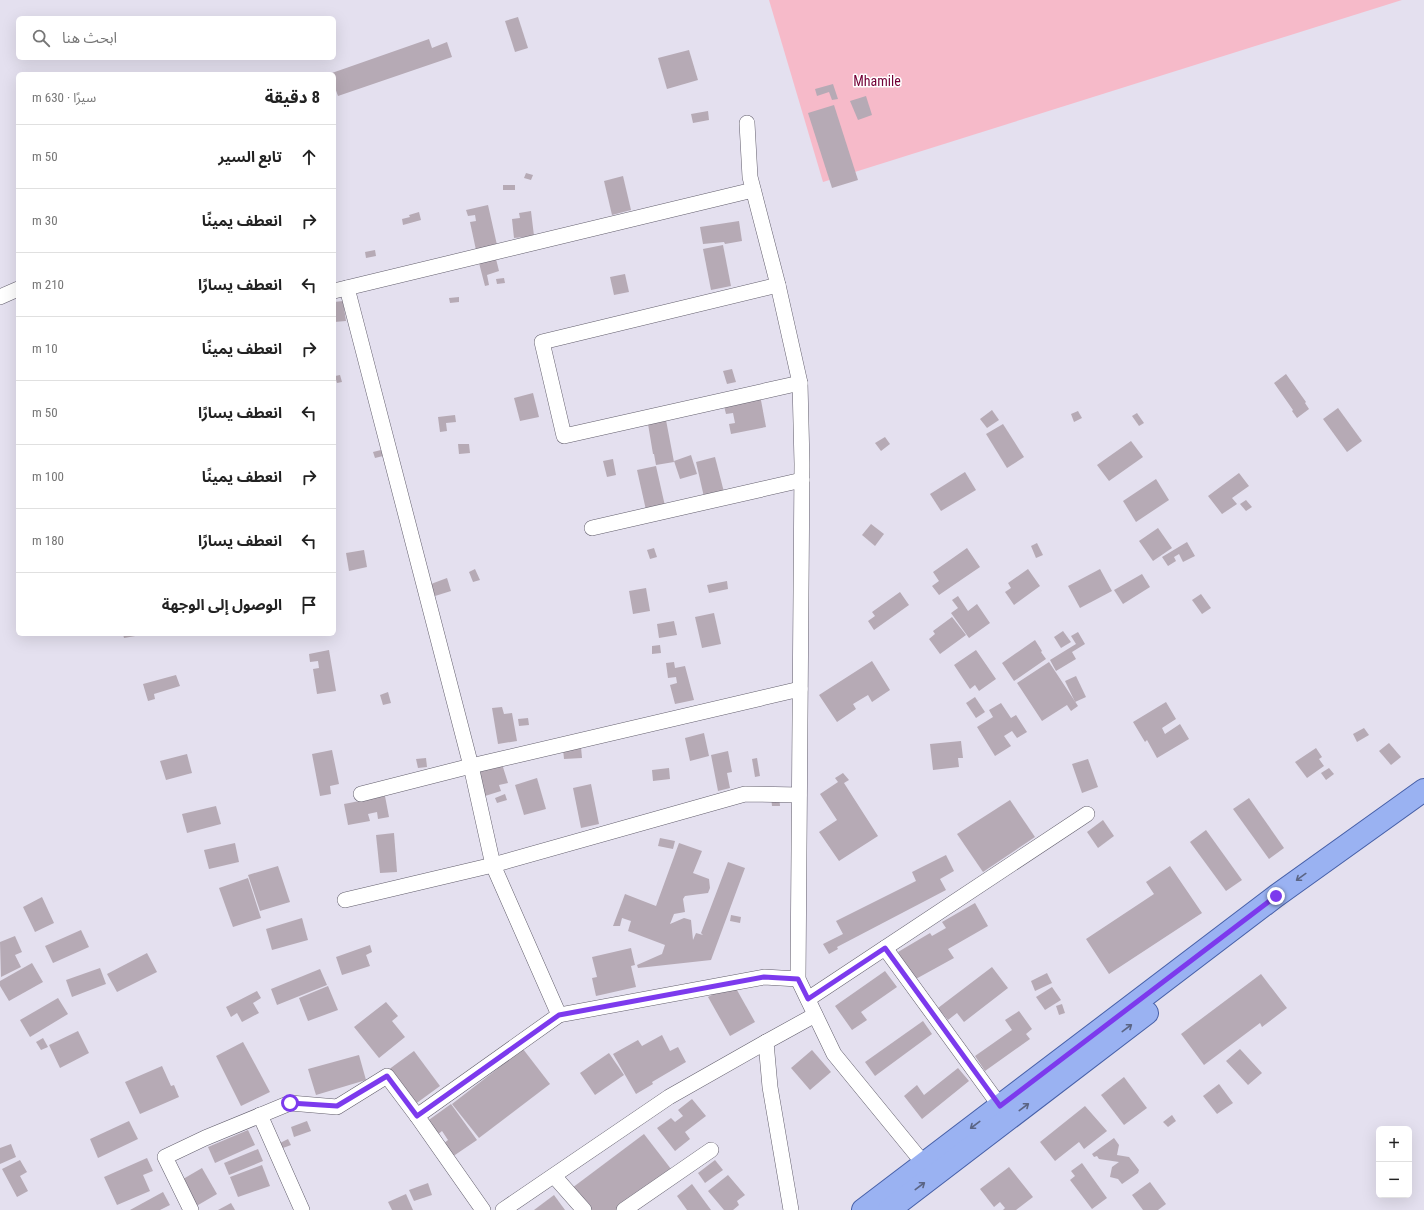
<!DOCTYPE html>
<html lang="ar">
<head>
<meta charset="utf-8">
<style>
	body { margin:0; font-family:"Roboto Condensed","Noto Sans Arabic",sans-serif; background:#f6f6f6; color:#222; direction:rtl }
	.controls { position:absolute; right:12px; bottom:12px; display:grid; overflow:hidden; border-radius:6px; box-shadow:0 4px 16px #0002 }
	.controls button { width:36px; height:36px; display:grid; place-items:center; padding:0; border:0; border-bottom:1px solid #e0e0e0; background:#fff; color:#222; font:20px sans-serif }
	.stop { position:absolute; width:12px; height:12px; margin:-9px; border:3px solid #7c3aed; border-radius:50%; background:#fff }
	.stop.end { background:#7c3aed; border-color:#fff; box-shadow:0 1px 4px #0008 }
	.list { margin:0; padding:0; list-style:none }
	h2 { display:flex; justify-content:space-between; align-items:center; height:52px; margin:0; padding:0 16px; font-size:17px }
	h2 small { font-size:13px; font-weight:400; color:#767676 }
	.list li { display:grid; grid-template-columns:26px 1fr auto; gap:12px; align-items:center; box-sizing:border-box; height:64px; padding:0 16px; border-top:1px solid #e0e0e0 }
	.list b { display:block; font-size:15px; white-space:nowrap }
	.list em { font-size:13px; font-style:normal; color:#767676 }
	.icon { flex:none; width:22px; height:22px; fill:none; stroke:currentColor; stroke-width:2; stroke-linecap:round; stroke-linejoin:round }
	.map { position:relative; flex:none; width:1424px; height:1210px; overflow:hidden; direction:ltr }
	.search { position:absolute; background:#fff; box-shadow:0 4px 16px #0002; left:16px; top:16px; width:320px; height:44px; display:flex; align-items:center; gap:10px; box-sizing:border-box; padding:0 14px; border-radius:6px; color:#767676; font-size:15px }
	.panel { position:absolute; background:#fff; box-shadow:0 4px 16px #0002; left:16px; top:72px; width:320px; height:564px; border-radius:6px; direction:rtl }
	.map>svg:first-child { display:block }
	.green { fill:#f6bac9 }
	.building { fill:#b6aab5 }
	.lines { fill:none; stroke-linecap:round; stroke-linejoin:round }
	.street-casing { stroke:#625e6c; stroke-width:16 }
	.primary-casing { stroke:#4760a8; stroke-width:24 }
	.street { stroke:#fff; stroke-width:15 }
	.primary { stroke:#9ab2f2; stroke-width:22 }
	.oneway { stroke:#5b6585 }
	.route { stroke:#7c3aed; stroke-width:5 }
	.labels { text-anchor:middle; stroke-width:3; stroke-linejoin:round; paint-order:stroke }
	.park-label { font-size:14px; fill:#720036; stroke:#fff }
</style>
</head>
<body>
<div class="map">
<svg width="1424" height="1210" viewBox="0 0 1424 1210">
	<rect width="100%" height="100%" fill="#e4e0ef"/>
	<path class="green" d="M769,0H1402L823,182Z"/>
	<g class="building">
		<path d="M518,17L528,48L515,52L505,21Z"/>
		<path d="M429,39L432,48L447,42L452,57L338,96L334,85V74H329Z"/>
		<path d="M689,50L698,80L667,89L658,58Z"/>
		<path d="M833,84L838,99L832,100L829,92L817,96L815,89Z"/>
		<path d="M866,96L872,115L858,120L850,101Z"/>
		<path d="M834,105L858,180L832,188L808,113Z"/>
		<path d="M708,111L709,120L693,123L691,114Z"/>
		<path d="M526,173L533,175L531,180L524,178Z"/>
		<path d="M623,176L631,210L612,215L604,181Z"/>
		<rect x="503" y="185" width="12" height="5"/>
		<path d="M488,205L497,245L476,250L470,222L476,221L475,215L468,216L466,210Z"/>
		<path d="M531,211L534,236L514,238L512,219L520,218L519,213Z"/>
		<path d="M419,212L421,220L403,225L402,219L410,217L409,215Z"/>
		<path d="M739,221L742,241L725,244L724,242L703,244L700,227Z"/>
		<path d="M723,245L731,286L711,290L703,249Z"/>
		<path d="M375,250L376,256L366,258L365,252Z"/>
		<path d="M496,259L499,271L487,275L489,285L485,286L479,263Z"/>
		<path d="M625,274L629,292L614,295L610,277Z"/>
		<path d="M504,278L505,283L497,284L496,279Z"/>
		<path d="M459,297V302L450,303L449,298Z"/>
		<path d="M343,301L346,321L334,322V302Z"/>
		<path d="M732,369L736,382L727,384L723,371Z"/>
		<path d="M1286,374L1306,402L1305,403L1309,409L1297,418L1292,411L1293,410L1274,383Z"/>
		<path d="M340,375L342,382L337,383L335,376Z"/>
		<path d="M533,393L539,417L520,421L514,398Z"/>
		<path d="M760,395L766,427L731,434L729,424L735,423L733,413L726,414L723,402Z"/>
		<path d="M1338,408L1362,441L1347,452L1323,419Z"/>
		<path d="M992,410L999,420L987,428L980,419Z"/>
		<path d="M1078,411L1082,418L1074,422L1071,414Z"/>
		<path d="M1137,413L1144,423L1139,426L1132,416Z"/>
		<path d="M455,415L456,422L446,423L447,431L440,432L438,417Z"/>
		<path d="M666,420L674,462L656,465L654,454H653L648,424Z"/>
		<path d="M1003,424L1024,457L1007,468L986,434Z"/>
		<path d="M885,437L890,444L881,451L875,443Z"/>
		<path d="M1131,441L1143,457L1109,481L1097,465Z"/>
		<path d="M458,444H469L470,453L459,454Z"/>
		<path d="M381,450L383,456L375,458L373,452Z"/>
		<path d="M691,455L697,474L680,479L674,461Z"/>
		<path d="M715,457L724,492L704,497L696,462Z"/>
		<path d="M613,459L616,475L607,477L603,461Z"/>
		<path d="M656,466L665,506L646,510L637,470Z"/>
		<path d="M965,472L976,490L941,511L930,494Z"/>
		<path d="M1239,473L1249,486L1232,498L1237,504L1222,514L1208,496Z"/>
		<path d="M1156,479L1169,500L1136,522L1123,501Z"/>
		<path d="M1246,500L1252,507L1246,511L1240,504Z"/>
		<path d="M871,524L884,534L875,546L862,535Z"/>
		<path d="M1158,528L1172,548L1153,561L1139,541Z"/>
		<path d="M1187,542L1195,556L1183,562L1179,554L1174,557L1176,561L1168,566L1162,557Z"/>
		<path d="M1037,543L1043,555L1036,558L1031,546Z"/>
		<path d="M654,548L657,557L650,559L647,550Z"/>
		<path d="M967,548L980,567L939,595L932,586L939,581L933,572Z"/>
		<path d="M364,550L367,567L349,571L346,553Z"/>
		<path d="M475,569L480,580L473,582L469,572Z"/>
		<path d="M1028,569L1040,586L1014,605L1005,592L1011,588L1008,583Z"/>
		<path d="M1100,569L1112,591L1080,608L1068,586Z"/>
		<path d="M1142,574L1150,587L1123,604L1114,590Z"/>
		<path d="M447,578L451,591L435,596L431,584Z"/>
		<path d="M727,581L728,589L709,593L707,585Z"/>
		<path d="M646,588L650,611L633,614L629,591Z"/>
		<path d="M900,592L909,605L874,630L868,621L875,616L872,612Z"/>
		<path d="M1201,594L1211,608L1202,614L1192,600Z"/>
		<path d="M958,596L968,611L977,604L990,623L969,638L951,613L958,608L952,600Z"/>
		<path d="M714,613L721,644L702,648L695,617Z"/>
		<path d="M952,617L966,635L940,654L929,639L935,634L933,631Z"/>
		<path d="M674,621L677,635L659,638L657,624Z"/>
		<path d="M1063,631L1071,642L1061,648L1054,637Z"/>
		<path d="M1078,632L1085,644L1072,652L1076,659L1056,671L1050,660L1076,644L1071,636Z"/>
		<path d="M123,634H141V635L124,638Z"/>
		<path d="M1035,640L1042,651L1041,652L1046,659L1014,681L1002,663Z"/>
		<path d="M660,645L661,653L652,654V646Z"/>
		<path d="M329,650L336,691L317,694L313,669L319,668L318,661L310,662L309,654Z"/>
		<path d="M976,650L996,679L979,691L975,685L970,689L954,665Z"/>
		<path d="M872,661L890,690L872,702L868,695L853,704L856,709L837,722L819,695Z"/>
		<path d="M674,662L675,668L685,666L694,700L675,704L670,685L677,683L676,677L668,678L666,663Z"/>
		<path d="M1049,662L1078,706L1071,711L1067,705L1042,721L1017,683Z"/>
		<path d="M176,675L180,686L154,694L155,699L148,701L143,684Z"/>
		<path d="M1076,676L1086,697L1075,702L1065,681Z"/>
		<path d="M388,692L391,703L383,705L380,695Z"/>
		<path d="M975,697L985,712L976,718L966,703Z"/>
		<path d="M1166,702L1176,719L1162,728L1165,734L1180,724L1189,739L1157,758L1147,740L1145,742L1133,722Z"/>
		<path d="M1001,703L1011,718L1016,715L1027,732L1017,738L1012,731L1004,736L1011,746L995,756L977,727L993,717L989,710Z"/>
		<path d="M502,707L504,714L512,713L517,741L498,744L492,708Z"/>
		<path d="M528,718L529,725L519,726L518,719Z"/>
		<path d="M1364,728L1369,735L1357,742L1353,734Z"/>
		<path d="M704,733L709,756L690,761L685,738Z"/>
		<path d="M961,741L963,758H958L959,767L933,770L930,744Z"/>
		<path d="M1389,743L1401,757L1391,765L1379,751Z"/>
		<path d="M581,747L582,758L564,759L563,749Z"/>
		<path d="M1316,748L1322,757L1319,759L1324,766L1307,778L1295,762Z"/>
		<path d="M332,750L339,784L330,786L331,794L320,796L312,754Z"/>
		<path d="M728,751L732,772L727,773L730,788L718,791L711,755Z"/>
		<path d="M187,754L192,773L166,780L160,761Z"/>
		<path d="M426,758L427,767L418,768L416,759Z"/>
		<path d="M757,758L760,776L755,777L752,759Z"/>
		<path d="M1088,759L1098,787L1082,793L1072,764Z"/>
		<path d="M502,764L508,783L499,785L501,791L485,796L478,771Z"/>
		<path d="M669,768L670,779L653,781L652,770Z"/>
		<path d="M1329,768L1334,774L1326,780L1321,773Z"/>
		<path d="M843,773L849,780L844,783L878,836L839,861L819,832L837,820L820,794L838,782L835,778Z"/>
		<path d="M537,778L546,809L524,815L515,785Z"/>
		<path d="M591,784L599,824L581,828L573,788Z"/>
		<path d="M505,794L507,800L497,803L495,798Z"/>
		<path d="M779,795L780,806H772L771,796Z"/>
		<path d="M385,796L389,817L378,819L377,812L368,814L370,821L348,825L344,804Z"/>
		<path d="M1249,798L1284,848L1269,859L1233,809Z"/>
		<path d="M1010,800L1035,837L983,872L957,834Z"/>
		<path d="M216,806L221,824L187,833L182,814Z"/>
		<path d="M1103,820L1114,836L1098,848L1087,832Z"/>
		<path d="M1206,830L1242,880L1226,891L1190,842Z"/>
		<path d="M394,833L397,872L380,873L376,835Z"/>
		<path d="M660,838L675,841L673,849L658,846Z"/>
		<path d="M235,843L239,862L209,869L204,850Z"/>
		<path d="M679,843L702,851L693,873L709,879L710,888L708,893L685,896L683,899L685,912L674,914L670,924L684,918L691,920L693,940L696,933L703,935L701,933L728,862L745,868L711,960L638,968L637,965L662,954L665,945L628,931L631,921L622,918L620,926H613L625,894L656,906Z"/>
		<path d="M946,855L954,871L940,879L946,890L837,947L838,949L829,954L823,944L843,934L836,921L916,881L912,872Z"/>
		<path d="M278,866L290,902L260,911L248,875Z"/>
		<path d="M1170,866L1202,913L1109,974L1086,939L1154,894L1146,882Z"/>
		<path d="M248,878L261,918L233,927L219,888Z"/>
		<path d="M42,897L54,923L35,932L23,907Z"/>
		<path d="M975,903L988,926L948,949L954,958L914,980L898,952L930,933L932,936L946,928L942,922Z"/>
		<path d="M731,915L741,917L740,923L730,921Z"/>
		<path d="M302,918L308,940L272,950L266,929Z"/>
		<path d="M81,930L89,947L53,963L45,946Z"/>
		<path d="M15,936L22,952L15,955L21,967L1,977L0,942Z"/>
		<path d="M370,945L372,952L366,955L370,966L342,975L336,957Z"/>
		<path d="M631,948L635,965L631,966L636,987L596,996L592,978L597,977L592,957Z"/>
		<path d="M147,953L157,972L117,992L107,974Z"/>
		<path d="M32,963L43,982L9,1001L0,986V981Z"/>
		<path d="M992,967L1008,988L964,1022L957,1013L948,1020L938,1008Z"/>
		<path d="M100,968L106,984L72,997L66,980Z"/>
		<path d="M320,969L327,985L277,1005L271,989Z"/>
		<path d="M885,971L897,987L861,1012L867,1020L852,1030L835,1006Z"/>
		<path d="M1047,973L1052,983L1035,991L1031,981Z"/>
		<path d="M1261,974L1287,1008L1262,1027L1260,1023L1204,1065L1181,1034Z"/>
		<path d="M733,983L755,1022L730,1036L708,997Z"/>
		<path d="M328,986L338,1010L308,1021L299,998Z"/>
		<path d="M1052,987L1061,1000L1045,1010L1036,997Z"/>
		<path d="M257,991L261,998L253,1003L259,1013L242,1022L237,1013L231,1017L226,1007Z"/>
		<path d="M58,998L68,1014L30,1037L20,1020Z"/>
		<path d="M386,1002L398,1016L392,1021L405,1037L379,1058L354,1027Z"/>
		<path d="M1062,1004L1065,1013L1059,1015L1056,1006Z"/>
		<path d="M1019,1011L1032,1029L1026,1034L1030,1039L985,1071L975,1056L1012,1030L1005,1020Z"/>
		<path d="M923,1021L932,1034L875,1076L865,1062Z"/>
		<path d="M78,1031L89,1053L60,1068L49,1045Z"/>
		<path d="M662,1035L670,1051L678,1047L686,1062L652,1082L653,1084L636,1094L613,1054L638,1040L642,1046Z"/>
		<path d="M43,1038L48,1047L41,1050L36,1042Z"/>
		<path d="M243,1042L270,1092L241,1106L216,1056Z"/>
		<path d="M523,1049L550,1084L479,1138L452,1104Z"/>
		<path d="M1240,1049L1262,1073L1248,1085L1226,1061Z"/>
		<path d="M812,1050L831,1072L810,1090L791,1068Z"/>
		<path d="M414,1051L440,1086L414,1105L388,1070Z"/>
		<path d="M609,1053L624,1075L595,1095L580,1073Z"/>
		<path d="M359,1055L366,1080L316,1095L308,1069Z"/>
		<path d="M162,1066L171,1086L174,1085L179,1097L140,1114L125,1082Z"/>
		<path d="M958,1068L969,1081L922,1119L904,1096L917,1085L924,1095Z"/>
		<path d="M1124,1077L1147,1108L1124,1125L1101,1095Z"/>
		<path d="M1219,1084L1233,1103L1217,1114L1203,1096Z"/>
		<path d="M692,1099L706,1116L685,1132L690,1139L675,1151L657,1128L671,1118L675,1122L683,1116L678,1110Z"/>
		<path d="M451,1104L477,1140L452,1157L443,1144L448,1140L442,1131L436,1136L426,1122Z"/>
		<path d="M1085,1106L1107,1131L1084,1149L1079,1142L1055,1161L1040,1142Z"/>
		<path d="M1172,1115L1176,1121L1168,1127L1163,1122Z"/>
		<path d="M129,1121L138,1139L98,1158L90,1139Z"/>
		<path d="M307,1121L311,1131L294,1137L291,1127Z"/>
		<path d="M248,1130L255,1145L215,1163L208,1147Z"/>
		<path d="M644,1134L671,1169L617,1210H589L572,1188Z"/>
		<path d="M1114,1138L1119,1145L1117,1155L1129,1157L1139,1170L1138,1173L1122,1184L1118,1179L1110,1177L1112,1167L1119,1162L1099,1159L1097,1156L1094,1157L1092,1154Z"/>
		<path d="M288,1139L291,1145L283,1148L280,1143Z"/>
		<path d="M11,1144L16,1157L0,1164V1148Z"/>
		<path d="M258,1149L263,1161L229,1175L224,1163Z"/>
		<path d="M147,1158L153,1171L143,1175L150,1191L117,1205L104,1177Z"/>
		<path d="M20,1160L27,1172L20,1176L28,1191L17,1197L2,1169Z"/>
		<path d="M715,1160L723,1170L705,1183L698,1173Z"/>
		<path d="M1082,1163L1107,1198L1092,1209L1070,1180L1075,1176L1071,1171Z"/>
		<path d="M262,1165L270,1186L238,1197L230,1177Z"/>
		<path d="M1009,1167L1033,1197L1016,1210H1003L1005,1208L1000,1202L994,1207L980,1189Z"/>
		<path d="M202,1168L217,1194L193,1208L178,1182Z"/>
		<path d="M728,1175L745,1195L737,1201L739,1205L733,1210H724L708,1191Z"/>
		<path d="M1150,1182L1166,1204L1158,1210H1143L1132,1195Z"/>
		<path d="M428,1183L432,1195L414,1201L409,1190Z"/>
		<path d="M692,1184L711,1210H687L677,1196Z"/>
		<path d="M163,1192L170,1205L160,1210H130Z"/>
		<path d="M406,1194L413,1210H392L388,1202Z"/>
		<path d="M554,1195L565,1210H534Z"/>
		<path d="M231,1203L235,1210H218Z"/>
	</g>
	<g class="lines">
		<g class="street-casing">
			<g id="street">
				<path d="M747,123L750,177L778,285L800,383L802,464L798,979L834,1054L924,1164"/>
				<path d="M778,285L542,342L564,436L800,383"/>
				<path d="M347,288L471,766L493,865L559,1015L417,1116"/>
				<path d="M334,291L753,190"/>
				<path d="M0,297L18,289"/>
				<path d="M592,528L802,480"/>
				<path d="M361,794L471,766L800,689"/>
				<path d="M345,900L493,865L745,794L799,795"/>
				<path d="M885,948L1000,1106"/>
				<path d="M808,999L1087,814"/>
				<path d="M559,1015L764,977L798,979"/>
				<path d="M260,1115L302,1210"/>
				<path d="M554,1176L584,1210"/>
				<path d="M191,1210L165,1157L205,1138L290,1103L337,1107L387,1076L417,1116L483,1210"/>
				<path d="M503,1210L669,1097L766,1042"/>
				<path d="M624,1210L711,1150"/>
				<path d="M791,1210L770,1087L766,1042L815,1015"/>
			</g>
		</g>
		<g class="primary-casing">
			<g id="primary">
				<path d="M863,1210L1276,896L1424,790"/>
				<path d="M889,1210L1147,1013"/>
			</g>
		</g>
		<use href="#street" class="street"/>
		<use href="#primary" class="primary"/>
	</g>
	<defs><path id="oneway-shaft" d="M-6 0H5M1.5-3L5.5 0L1.5 3" fill="none" stroke-width="1.6" stroke-linecap="round" stroke-linejoin="round"/></defs>
	<g class="oneway">
		<use href="#oneway-shaft" transform="translate(1301 877) rotate(144)"/>
		<use href="#oneway-shaft" transform="translate(1127 1028) rotate(-37)"/>
		<use href="#oneway-shaft" transform="translate(1024 1107) rotate(-37)"/>
		<use href="#oneway-shaft" transform="translate(975 1125) rotate(143)"/>
		<use href="#oneway-shaft" transform="translate(920 1186) rotate(-37)"/>
	</g>
	<g class="lines">
		<path class="route" d="M290,1103L337,1106L387,1076L417,1116L559,1015L764,977L798,979L808,999L885,948L1000,1106L1276,896"/>
	</g>
	<g class="labels">
		<g class="park-label">
			<text x="877" y="86">Mhamile</text>
		</g>
	</g>
</svg>
<div class="controls">
<button>+</button>
<button>−</button>
</div>
<div class="stop" style="left:290px;top:1103px"></div>
<div class="stop end" style="left:1276px;top:896px"></div>
<div class="search"><svg class="icon" aria-label="search" viewBox="0 0 24 24"><circle cx="10" cy="10" r="6"/><path d="M15 15l6 6"/></svg>ابحث هنا</div>
<section class="panel">
<h2>8 دقيقة<small>سيرًا · 630 m</small></h2>
<ul class="list">
<li><svg class="icon" aria-label="ahead" viewBox="0 0 24 24"><path d="M12 20V5M6 11l6-6 6 6"/></svg><div><b>تابع السير</b></div><em>50 m</em></li>
<li><svg class="icon" aria-label="right" viewBox="0 0 24 24"><path d="M7 20v-9h11M14 6l5 5-5 5"/></svg><div><b>انعطف يمينًا</b></div><em>30 m</em></li>
<li><svg class="icon" aria-label="left" viewBox="0 0 24 24"><path d="M17 20v-9H6M10 6l-5 5 5 5"/></svg><div><b>انعطف يسارًا</b></div><em>210 m</em></li>
<li><svg class="icon" aria-label="right" viewBox="0 0 24 24"><path d="M7 20v-9h11M14 6l5 5-5 5"/></svg><div><b>انعطف يمينًا</b></div><em>10 m</em></li>
<li><svg class="icon" aria-label="left" viewBox="0 0 24 24"><path d="M17 20v-9H6M10 6l-5 5 5 5"/></svg><div><b>انعطف يسارًا</b></div><em>50 m</em></li>
<li><svg class="icon" aria-label="right" viewBox="0 0 24 24"><path d="M7 20v-9h11M14 6l5 5-5 5"/></svg><div><b>انعطف يمينًا</b></div><em>100 m</em></li>
<li><svg class="icon" aria-label="left" viewBox="0 0 24 24"><path d="M17 20v-9H6M10 6l-5 5 5 5"/></svg><div><b>انعطف يسارًا</b></div><em>180 m</em></li>
<li><svg class="icon" aria-label="arrive" viewBox="0 0 24 24"><path d="M6 21V4h12l-3 4 3 4H6"/></svg><div><b>الوصول إلى الوجهة</b></div></li>
</ul>
</section>
</div>
</body>
</html>
